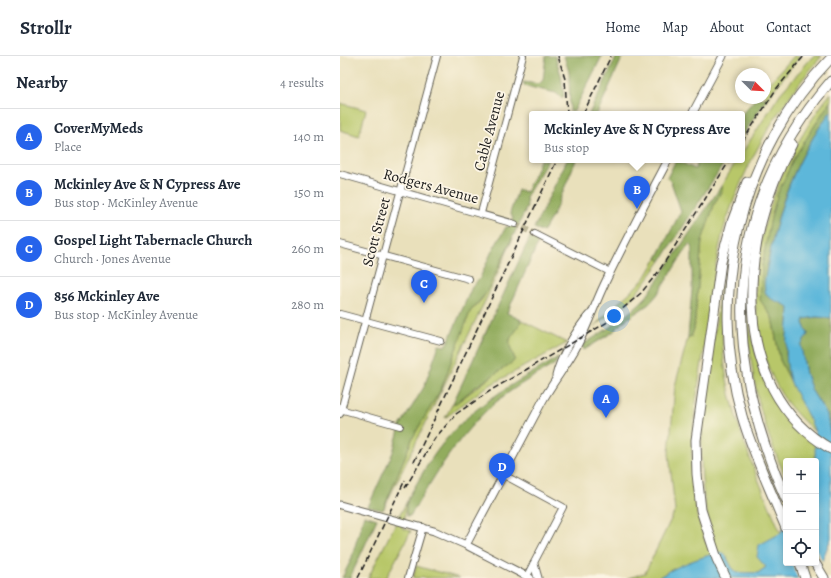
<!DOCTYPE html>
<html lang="en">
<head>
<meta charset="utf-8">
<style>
	body { margin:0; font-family:Alegreya,serif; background:#f6f6f7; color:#1f2937 }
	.controls { position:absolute; right:12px; bottom:12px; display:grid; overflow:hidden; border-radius:4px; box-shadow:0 2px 6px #0003 }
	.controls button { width:36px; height:36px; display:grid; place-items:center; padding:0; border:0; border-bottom:1px solid #e0e1e3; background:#fff; color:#1f2937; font:20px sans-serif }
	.compass { position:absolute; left:395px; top:12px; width:36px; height:36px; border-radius:50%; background:#fff; box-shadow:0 2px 6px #0003; rotate:114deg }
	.you { position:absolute; left:274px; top:260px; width:14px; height:14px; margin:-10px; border:3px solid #fff; border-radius:50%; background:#1a73e8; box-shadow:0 0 0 6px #1a73e833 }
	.badge { display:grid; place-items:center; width:26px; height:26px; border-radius:50%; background:#2563eb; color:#fff; font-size:13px; font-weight:700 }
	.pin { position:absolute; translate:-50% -33px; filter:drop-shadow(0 1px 2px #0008) }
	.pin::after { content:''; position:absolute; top:21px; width:14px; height:12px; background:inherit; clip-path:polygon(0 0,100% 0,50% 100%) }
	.popup { position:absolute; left:189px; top:55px; width:216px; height:52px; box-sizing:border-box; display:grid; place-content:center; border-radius:4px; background:#fff; filter:drop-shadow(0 1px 3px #0005); font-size:13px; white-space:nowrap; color:#747a83 }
	.popup b { font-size:15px; color:#1f2937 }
	.popup::after { content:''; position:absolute; left:50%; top:100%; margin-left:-8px; border:8px solid transparent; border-top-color:#fff }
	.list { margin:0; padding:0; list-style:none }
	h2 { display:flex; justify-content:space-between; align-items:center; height:52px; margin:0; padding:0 16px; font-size:17px }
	h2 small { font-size:13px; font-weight:400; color:#747a83 }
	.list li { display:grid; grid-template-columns:26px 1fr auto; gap:12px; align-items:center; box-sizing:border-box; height:56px; padding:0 16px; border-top:1px solid #e0e1e3 }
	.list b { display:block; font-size:15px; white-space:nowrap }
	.list p { margin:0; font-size:13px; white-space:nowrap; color:#747a83 }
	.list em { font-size:13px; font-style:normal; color:#747a83 }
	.icon { flex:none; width:22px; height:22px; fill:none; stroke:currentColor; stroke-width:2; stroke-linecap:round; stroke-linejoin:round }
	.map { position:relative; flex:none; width:491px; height:522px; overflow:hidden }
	header { display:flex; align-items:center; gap:24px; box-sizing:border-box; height:56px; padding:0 20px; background:#fff; border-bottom:1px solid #e0e1e3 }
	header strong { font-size:19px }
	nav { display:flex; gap:22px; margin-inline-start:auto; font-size:14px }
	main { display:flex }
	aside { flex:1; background:#fff }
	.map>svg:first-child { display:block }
	.green { fill:#b8c769; stroke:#6a7242 }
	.forest { fill:#92ac5d; stroke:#57643c }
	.water { fill:#5db7da; stroke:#3c6a7b }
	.pier { fill:#e9e0bb }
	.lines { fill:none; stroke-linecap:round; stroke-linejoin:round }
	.minor-tunnel { stroke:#c0b99b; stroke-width:6; stroke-dasharray:6 3; stroke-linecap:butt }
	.minor-casing { stroke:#646154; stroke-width:8 }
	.major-casing { stroke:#646154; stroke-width:9 }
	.highway-casing { stroke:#646154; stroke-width:11 }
	.minor { stroke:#fff; stroke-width:6 }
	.major { stroke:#fff; stroke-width:7 }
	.highway { stroke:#fff; stroke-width:9 }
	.rail { stroke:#1c1c1c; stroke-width:1.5; stroke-dasharray:6 3; stroke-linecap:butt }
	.labels { text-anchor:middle; stroke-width:3.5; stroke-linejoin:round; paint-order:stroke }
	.street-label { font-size:15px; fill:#1c1c1c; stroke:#fcf5e5 }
</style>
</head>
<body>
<header>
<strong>Strollr</strong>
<nav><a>Home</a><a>Map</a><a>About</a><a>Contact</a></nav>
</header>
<main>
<aside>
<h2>Nearby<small>4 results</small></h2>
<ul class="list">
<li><span class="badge">A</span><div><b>CoverMyMeds</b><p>Place</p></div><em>140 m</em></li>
<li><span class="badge">B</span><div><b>Mckinley Ave &amp; N Cypress Ave</b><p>Bus stop · McKinley Avenue</p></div><em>150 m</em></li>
<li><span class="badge">C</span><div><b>Gospel Light Tabernacle Church</b><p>Church · Jones Avenue</p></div><em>260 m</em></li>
<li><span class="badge">D</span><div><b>856 Mckinley Ave</b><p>Bus stop · McKinley Avenue</p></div><em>280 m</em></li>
</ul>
</aside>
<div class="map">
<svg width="491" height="522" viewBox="0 0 491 522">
	<rect width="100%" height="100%" fill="#fcf5e5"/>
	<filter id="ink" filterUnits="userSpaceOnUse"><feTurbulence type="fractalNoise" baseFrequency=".025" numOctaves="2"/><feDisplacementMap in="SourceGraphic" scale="8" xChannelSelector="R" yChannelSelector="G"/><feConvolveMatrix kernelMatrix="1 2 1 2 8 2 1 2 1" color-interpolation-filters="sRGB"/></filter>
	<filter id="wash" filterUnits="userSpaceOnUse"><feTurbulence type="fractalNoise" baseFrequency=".012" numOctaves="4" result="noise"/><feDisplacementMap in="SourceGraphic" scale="16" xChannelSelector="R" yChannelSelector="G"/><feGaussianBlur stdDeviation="0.9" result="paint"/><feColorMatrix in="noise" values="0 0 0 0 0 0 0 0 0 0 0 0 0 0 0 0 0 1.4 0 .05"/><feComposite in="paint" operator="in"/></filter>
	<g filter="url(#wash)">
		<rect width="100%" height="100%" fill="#e9e0bb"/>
		<g class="green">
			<path d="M454,0H460L426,44L425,32Z"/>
			<path d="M473,0H482C443,44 413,93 392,149C376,188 373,231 367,273C357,343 339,418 366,487L374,483C355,427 361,378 368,321C372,290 377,260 381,230H383C382,260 381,289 386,318C396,374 419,426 441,477L426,487V511L418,517C393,516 396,520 385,498L330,514L318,522H288L305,517L335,455L329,397L335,330L348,281H351L354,273L362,185L374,149L382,134V129L397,104H402V97L440,38Z"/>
			<path d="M491,37V44L454,102L438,137L431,161L422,209L429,257L432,261L440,304L470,363L475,376C460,362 447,349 438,332C387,239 430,114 491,37Z"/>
			<path d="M0,47L26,54L19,80L0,74Z"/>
			<path d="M173,182L147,241L43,454L73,381L101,333L130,256L143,242Z"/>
			<path d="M317,202L321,205L304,228L287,247L254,270L305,222Z"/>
			<path d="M181,264L227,287L143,333L105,362L113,347H116L175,303C163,277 174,285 181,264Z"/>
			<path d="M407,266H409C418,318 435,355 476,390L475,405H446V422C438,404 430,385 424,365C414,333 410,299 407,266Z"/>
			<path d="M67,445C64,455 66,461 62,472L71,475L46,522H28Z"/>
			<path d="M76,510L120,522H73Z"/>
		</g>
		<g class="forest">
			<path d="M206,0H215L221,19L224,40L221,42L216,37L185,30L183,26L199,28L203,24Z"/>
			<path d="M224,0H262L234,55L230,56L229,16Z"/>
			<path d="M277,0H283L257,58H249Z"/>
			<path d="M425,39L426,44L402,80V58L416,42H425Z"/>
			<path d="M491,44V55C459,98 441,140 431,192C428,207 425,222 426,237L445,247L449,252L446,298L452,328L440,304L432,261L420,244L422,209L431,161L438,137L454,102Z"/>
			<path d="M200,104H208L186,141L187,151L146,237L130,256L101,333L73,381L43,454L28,451L53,396L60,370L84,331L99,289L105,290L108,286L132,231L140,222L151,197L166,171L171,170L173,162L170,157L178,134L186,136L196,115Z"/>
			<path d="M227,104H236L214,157L203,176L194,172Z"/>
			<path d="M336,104L355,113L359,104H386L321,205L317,202L341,155L331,126L327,122Z"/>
			<path d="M382,129V133L374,149L362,185L354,273L351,281H348L352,233V190L349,188L317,239L309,248L284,265L273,276L244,294L242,289C265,275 288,260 307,240Z"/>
			<path d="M190,181L199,185L167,257L181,264C174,285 163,277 175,303L173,306L134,332L116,347H113Z"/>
			<path d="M476,261L491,262V383L487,359L472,335L466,318L461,290L468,278L463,267L464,263Z"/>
			<path d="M218,302L215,308C191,322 167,335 147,354C114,385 93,423 70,460H67C63,448 71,438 77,427C113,360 155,338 218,302Z"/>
			<path d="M24,459L37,463L10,522H2L11,504Z"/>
		</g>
		<path class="water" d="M491,55V262L476,261L464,263L463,267L468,278L461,290L466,318L472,335L487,359L491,383V482L482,505L469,522H318C337,509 357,503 379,496L385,498C396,520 393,516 418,517L426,511L417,501L419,489L441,477L446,466V507H476L475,376C469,359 459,345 452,329C442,305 448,277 449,252C444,246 429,245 426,238C422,228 427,213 429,202C440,145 456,103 491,55Z"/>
		<path class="pier" d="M476,491L483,507L472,522H458L452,507H476Z"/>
	</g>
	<g filter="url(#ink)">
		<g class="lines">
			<path class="minor-tunnel" d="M175,168L195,178"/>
			<g class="minor-casing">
				<g id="minor">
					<path d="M0,118L175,168"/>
					<path d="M141,157L183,0"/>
					<path d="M195,178L270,216"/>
					<path d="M0,188L129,223"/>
					<path d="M0,258L101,285"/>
					<path d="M0,353L60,370"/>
					<path d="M0,358L97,0"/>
					<path d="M162,418L223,451L187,520"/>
					<path d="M68,522L83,471"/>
				</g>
			</g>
			<g class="major-casing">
				<g id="major">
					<path d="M352,58L383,0"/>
					<path d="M216,320C220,302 236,274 249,259"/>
					<path d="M0,449L94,475L126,489L190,522"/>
					<path d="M126,489L203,344C214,324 228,308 238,288C248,269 255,248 264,229C284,187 306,146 328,104"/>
					<path d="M194,508L198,522"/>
				</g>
			</g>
			<g class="highway-casing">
				<g id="highway">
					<path d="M452,88C400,180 385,332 491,393"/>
					<path d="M446,443C380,295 382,151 491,25"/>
					<path d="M446,472C431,435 413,398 402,360C366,235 401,95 491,2"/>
					<path d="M460,507L465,522"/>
					<path d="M475,507L484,522"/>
					<path d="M386,522L377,503L361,454L357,418L356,384L381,206L392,166L407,126"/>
				</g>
			</g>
			<use href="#minor" class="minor"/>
			<use href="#major" class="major"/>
			<use href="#highway" class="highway"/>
			<g class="rail">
				<path d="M218,0L225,23L227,58"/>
				<path d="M243,58L271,0"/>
				<path d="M402,86L437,32L464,0"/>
				<path d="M74,406L217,104"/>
				<path d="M65,432L95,382L116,358L153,333L266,267L301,237L319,215L390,104"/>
				<path d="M18,522L65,424"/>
			</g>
		</g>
	</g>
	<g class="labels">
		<g class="street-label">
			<text transform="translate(149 75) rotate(-75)" y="5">Cable Avenue</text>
			<text transform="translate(91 130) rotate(15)" y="5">Rodgers Avenue</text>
			<text transform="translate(36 176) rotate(-75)" y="5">Scott Street</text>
		</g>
	</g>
</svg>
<div class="controls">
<button>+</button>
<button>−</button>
<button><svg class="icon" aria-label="locate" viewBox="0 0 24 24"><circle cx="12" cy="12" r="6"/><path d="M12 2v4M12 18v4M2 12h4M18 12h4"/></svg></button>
</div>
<svg class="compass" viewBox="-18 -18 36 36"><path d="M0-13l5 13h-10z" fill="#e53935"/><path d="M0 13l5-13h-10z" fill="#747a83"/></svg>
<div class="you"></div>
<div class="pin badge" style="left:266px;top:362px">A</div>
<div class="pin badge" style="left:297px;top:153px">B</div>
<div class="popup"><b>Mckinley Ave &amp; N Cypress Ave</b>Bus stop</div>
<div class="pin badge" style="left:84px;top:247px">C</div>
<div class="pin badge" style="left:162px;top:430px">D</div>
</div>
</main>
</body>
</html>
